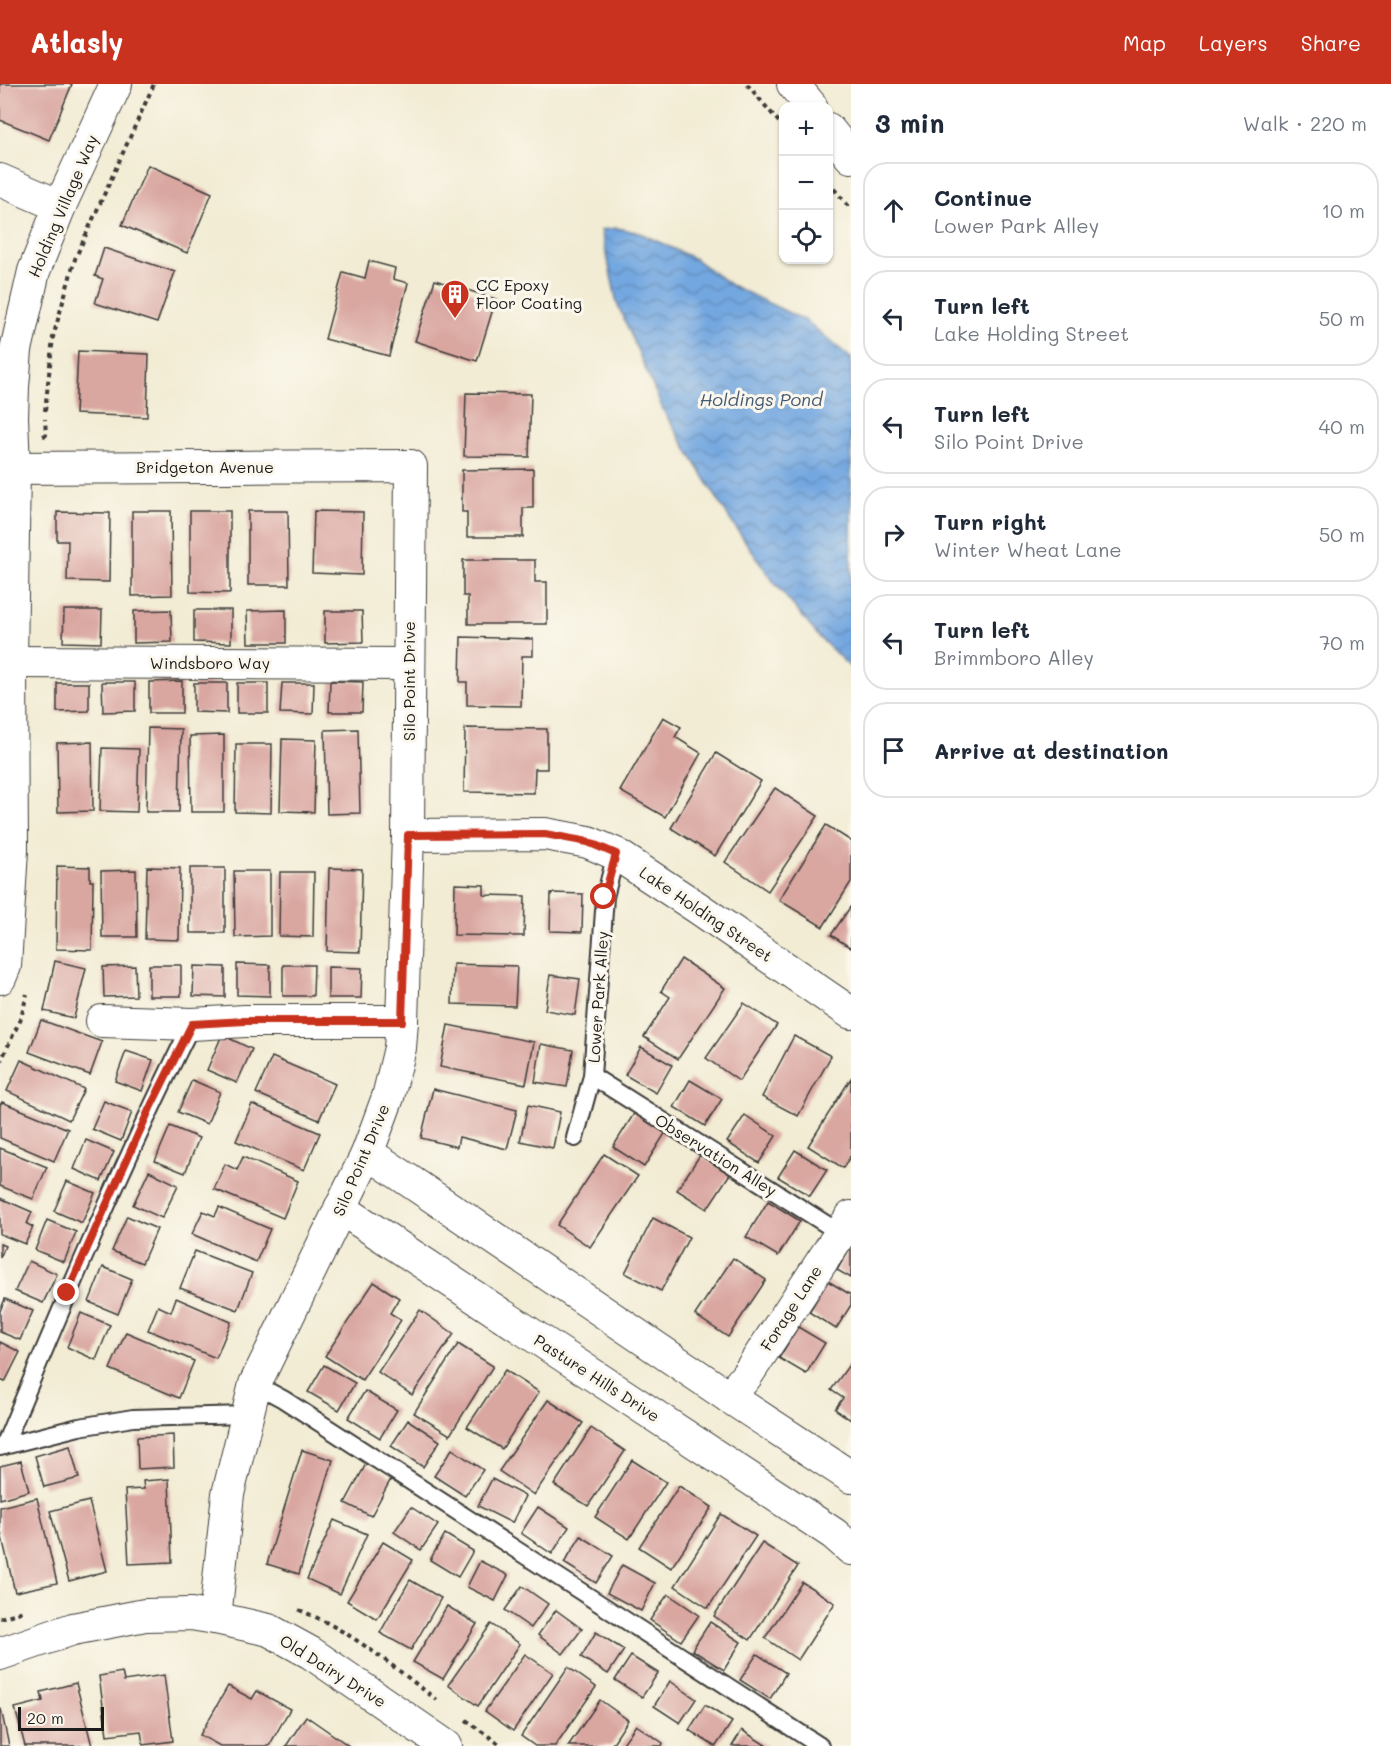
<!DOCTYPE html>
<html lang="en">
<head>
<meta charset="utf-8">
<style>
	body { margin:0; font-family:Mali,sans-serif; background:#f6f6f7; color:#1f2937 }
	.controls { position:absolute; right:18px; top:18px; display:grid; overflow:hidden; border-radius:12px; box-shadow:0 2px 4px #0004 }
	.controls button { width:54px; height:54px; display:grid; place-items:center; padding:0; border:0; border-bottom:2px solid #e0e1e3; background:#fff; color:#1f2937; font:30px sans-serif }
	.scale { position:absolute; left:18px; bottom:15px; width:86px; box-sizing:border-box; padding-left:6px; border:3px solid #1c1c1c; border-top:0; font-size:16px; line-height:21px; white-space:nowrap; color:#1c1c1c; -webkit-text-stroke:4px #fbf7ec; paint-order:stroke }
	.stop { position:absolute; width:18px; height:18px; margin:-14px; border:4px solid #c8321e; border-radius:50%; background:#fff }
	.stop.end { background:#c8321e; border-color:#fff; box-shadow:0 2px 6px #0008 }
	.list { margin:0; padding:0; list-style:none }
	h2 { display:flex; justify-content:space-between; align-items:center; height:78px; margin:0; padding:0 24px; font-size:26px }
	h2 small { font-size:20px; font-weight:400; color:#747a83 }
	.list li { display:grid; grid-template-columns:39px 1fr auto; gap:18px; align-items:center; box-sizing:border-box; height:96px; margin:0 12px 12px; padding:0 12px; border:2px solid #e0e1e3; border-radius:24px }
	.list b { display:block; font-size:22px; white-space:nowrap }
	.list p { margin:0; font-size:20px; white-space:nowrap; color:#747a83 }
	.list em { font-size:20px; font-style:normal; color:#747a83 }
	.icon { flex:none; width:33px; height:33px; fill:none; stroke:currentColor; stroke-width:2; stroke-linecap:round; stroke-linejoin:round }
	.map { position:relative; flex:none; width:851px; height:1662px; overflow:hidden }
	header { display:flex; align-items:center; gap:36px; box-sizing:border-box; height:84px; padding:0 30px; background:#c8321e; color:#fff }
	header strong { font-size:28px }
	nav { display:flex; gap:33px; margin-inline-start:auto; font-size:21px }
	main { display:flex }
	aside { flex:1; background:#fff }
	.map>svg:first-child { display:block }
	.water { fill:url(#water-waves); stroke:#48627e; stroke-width:1.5 }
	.building { fill:#d9a6a0 }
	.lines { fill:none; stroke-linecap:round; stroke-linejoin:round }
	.service-casing { stroke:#3c3b38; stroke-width:20 }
	.minor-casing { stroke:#3c3b38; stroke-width:34 }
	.path { stroke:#3c3b38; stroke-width:4; stroke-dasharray:4.5 4.5; stroke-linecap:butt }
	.service { stroke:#fff; stroke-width:16 }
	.minor { stroke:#fff; stroke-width:32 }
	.route { stroke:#c8321e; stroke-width:8 }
	.labels { text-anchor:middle; stroke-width:6; stroke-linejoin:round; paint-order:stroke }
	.street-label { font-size:16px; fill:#1c1c1c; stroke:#fbf7ec }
	.poi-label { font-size:16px; fill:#1c1c1c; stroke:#fbf7ec; text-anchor:start }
	.water-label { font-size:18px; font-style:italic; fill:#435b74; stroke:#fbf7ec }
</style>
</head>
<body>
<header>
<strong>Atlasly</strong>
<nav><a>Map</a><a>Layers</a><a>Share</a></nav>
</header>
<main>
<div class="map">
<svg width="851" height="1662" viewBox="0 0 851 1662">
	<defs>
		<pattern id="water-waves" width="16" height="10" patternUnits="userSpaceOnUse" patternTransform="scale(1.5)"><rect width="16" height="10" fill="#73a7e0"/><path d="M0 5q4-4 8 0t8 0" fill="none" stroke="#5e87b5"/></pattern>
	</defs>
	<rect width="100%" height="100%" fill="#fbf7ec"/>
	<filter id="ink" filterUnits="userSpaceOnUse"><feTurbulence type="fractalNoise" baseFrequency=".0167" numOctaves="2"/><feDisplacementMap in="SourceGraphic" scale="12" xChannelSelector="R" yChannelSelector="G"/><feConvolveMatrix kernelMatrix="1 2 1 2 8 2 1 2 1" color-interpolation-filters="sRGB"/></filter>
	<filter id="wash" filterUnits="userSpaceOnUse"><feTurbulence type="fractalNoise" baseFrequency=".008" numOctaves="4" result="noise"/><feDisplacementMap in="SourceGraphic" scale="24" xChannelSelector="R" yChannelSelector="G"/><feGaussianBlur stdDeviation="1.35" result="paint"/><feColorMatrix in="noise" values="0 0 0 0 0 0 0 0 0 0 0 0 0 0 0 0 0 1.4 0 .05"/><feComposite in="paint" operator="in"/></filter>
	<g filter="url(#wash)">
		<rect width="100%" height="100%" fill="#f2ecd4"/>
		<path class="water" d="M617,144L640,149L695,175L731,201L806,237L851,274V584L820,554L773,497L731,437L664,328L617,219L601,146Z"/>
		<g id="blocks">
			<g class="building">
				<path d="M0,0H72L49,56L0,36Z"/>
				<path d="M148,81L212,109L187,169L122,141Z"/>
				<path d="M104,164L175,188L157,239L95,219L103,195L95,192Z"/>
				<path d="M369,177L395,184L393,195L408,199L389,272L325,255L343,188L365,194Z"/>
				<path d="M435,196L496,215L477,277L415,257Z"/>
				<path d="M78,267L149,270L147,333L75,330Z"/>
				<path d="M466,309L531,310L529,373L464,372Z"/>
				<path d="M533,385V424H523V453H467V428H462V386Z"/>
				<path d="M132,427H171L172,511L132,512Z"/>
				<path d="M190,427H230V509L190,508Z"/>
				<path d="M248,427H288L289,501H248Z"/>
				<path d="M314,427L363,428L362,491L312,489Z"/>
				<path d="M57,428L110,429L109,498L67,497L68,457H57Z"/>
				<path d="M463,476H535V498H547V540H468V512H463Z"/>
				<path d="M64,526H102L101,559L63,558Z"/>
				<path d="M171,526L172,558L134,559V527Z"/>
				<path d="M194,526H231V559L194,558Z"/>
				<path d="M286,526V559H248L247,527Z"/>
				<path d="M325,527H362L363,558L325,559Z"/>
				<path d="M461,553L533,555V572H522L521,622L467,621V598H460Z"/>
				<path d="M182,597V629H149V598Z"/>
				<path d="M330,597L363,598L362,628H329Z"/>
				<path d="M102,598H135V627L103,628Z"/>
				<path d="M57,599H89V627L57,628Z"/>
				<path d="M194,599H227V629L194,628Z"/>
				<rect x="237" y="599" width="31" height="30"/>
				<path d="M282,599H314L313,630L280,629Z"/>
				<path d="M663,633L681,643L675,653L701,669L665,733L620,707Z"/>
				<path d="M148,644L181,645L179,728H146Z"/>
				<path d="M465,644L547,645V685H535L534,709L464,708Z"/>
				<path d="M358,645L360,729L327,730L325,646Z"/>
				<path d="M224,651V728H191L190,652Z"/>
				<path d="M282,655L316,656L314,728L280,727Z"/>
				<path d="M92,658L93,727L58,728L57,659Z"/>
				<path d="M236,660H272L271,729L235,728Z"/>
				<path d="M102,664L139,665L137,728L100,727Z"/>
				<path d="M716,669L761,697L715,772L671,744Z"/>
				<path d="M775,704L818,732L768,807L725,778Z"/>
				<path d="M826,741L851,757V798L823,843L779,816Z"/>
				<path d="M57,782L90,783V797H93L92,866L56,865Z"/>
				<path d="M147,783L180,784L179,856L145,855Z"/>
				<rect x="190" y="784" width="35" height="65"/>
				<path d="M329,784L362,785L360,868L327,867Z"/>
				<path d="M136,786L137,853H102L101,787Z"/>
				<path d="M234,787H270V852L235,853Z"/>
				<path d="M280,788H314L313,853L279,852Z"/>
				<path d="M455,800L484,801V811L525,812L524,852L454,851Z"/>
				<path d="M551,809L583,810L582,848L550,847Z"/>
				<path d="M851,822V864L831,851Z"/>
				<path d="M681,875L725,904L678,975L644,953L670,913L661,907Z"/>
				<path d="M55,877L86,884L74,934L44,927Z"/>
				<path d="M237,880L270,881V912L237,911Z"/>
				<path d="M453,880L517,882L515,922L452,920Z"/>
				<rect x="149" y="881" width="32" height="31"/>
				<path d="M283,881H314L313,912H283Z"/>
				<path d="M135,882L136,912L104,913L103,883Z"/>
				<path d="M194,882L225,883V913L193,912Z"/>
				<path d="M328,883L362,884L361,914H328Z"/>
				<path d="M550,891L580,895L575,931L545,926Z"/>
				<path d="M744,919L777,941L739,997L706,974Z"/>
				<path d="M41,936L102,958L90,991L29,968Z"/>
				<path d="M448,941L534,958L526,1000L440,983Z"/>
				<path d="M222,951L252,965L237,999L207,986Z"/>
				<path d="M794,952L831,972L798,1032L762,1013Z"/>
				<path d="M541,960L573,966L567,1003L535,998Z"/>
				<path d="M641,963L672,981L656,1009L625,991Z"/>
				<path d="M126,967L153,976L142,1007L115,997Z"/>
				<path d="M272,973L335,1000L319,1036L256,1009Z"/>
				<path d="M21,976L84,1005L69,1036L7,1007Z"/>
				<path d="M851,994V1071L843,1084L808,1062Z"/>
				<path d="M192,996L220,1008L207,1040L178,1028Z"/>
				<path d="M690,996L722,1015L705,1042L674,1023Z"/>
				<path d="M433,1005L517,1026L507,1065L459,1053L457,1063L421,1054Z"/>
				<path d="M104,1017L132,1028L121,1057L92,1045Z"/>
				<path d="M2,1018L68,1045L54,1077L0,1054V1021Z"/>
				<path d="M252,1020L320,1049L304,1086L236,1057Z"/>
				<path d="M528,1021L560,1028L553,1064L520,1057Z"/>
				<path d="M635,1028L666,1048L644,1083L613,1063Z"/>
				<path d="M745,1031L776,1052L759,1079L727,1058Z"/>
				<path d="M170,1042L199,1054L185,1089L155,1077Z"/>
				<path d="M86,1056L114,1068L101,1097L74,1085Z"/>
				<path d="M0,1064L47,1083L33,1115L0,1102Z"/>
				<path d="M795,1066L827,1086L810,1112L778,1093Z"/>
				<path d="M604,1070L638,1092L590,1163L557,1141Z"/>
				<path d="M700,1071L730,1090L707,1125L677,1106Z"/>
				<path d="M243,1073L298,1097L283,1134L214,1105L225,1080L237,1086Z"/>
				<path d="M149,1087L178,1101L162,1134L133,1121Z"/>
				<path d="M67,1097L95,1109L82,1139L54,1127Z"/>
				<path d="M0,1114L32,1128L27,1140L33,1143L25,1160L0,1150Z"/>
				<path d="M768,1117L800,1137L778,1172L746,1153Z"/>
				<path d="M219,1123L270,1145L256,1178L192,1150L203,1127L215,1132Z"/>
				<path d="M127,1132L157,1145L142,1179L112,1167Z"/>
				<path d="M653,1134L689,1153L661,1207L625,1189Z"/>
				<path d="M47,1136L76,1148L64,1178L35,1166Z"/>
				<path d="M0,1160L5,1162L0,1174Z"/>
				<path d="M851,1162V1194L837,1186Z"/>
				<path d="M195,1167L252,1189L238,1226L180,1204Z"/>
				<path d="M733,1174L766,1196L728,1253L695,1231Z"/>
				<path d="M29,1177L57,1190L43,1219L15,1207Z"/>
				<path d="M103,1183L132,1195L118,1230L89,1218Z"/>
				<path d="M828,1197L851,1211V1221L836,1245L809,1228Z"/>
				<path d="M374,1198L399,1214L390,1229L401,1236L362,1296L325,1272Z"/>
				<path d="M176,1214L231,1238L216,1274L148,1246L158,1222L171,1228Z"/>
				<path d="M5,1215L33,1227L20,1256L0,1248V1227Z"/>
				<path d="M420,1226L454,1250L412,1311L378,1288Z"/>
				<path d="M81,1229L110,1241L96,1276L67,1263Z"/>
				<path d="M798,1243L825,1259L806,1290L779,1274Z"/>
				<path d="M126,1248L194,1277L179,1314L110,1285Z"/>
				<path d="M0,1258L20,1268L5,1298L0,1296Z"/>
				<path d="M458,1260L493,1282L450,1351L414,1329Z"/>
				<path d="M851,1278V1336L835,1325L843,1314L831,1306Z"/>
				<path d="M324,1281L355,1299L339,1326L308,1308Z"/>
				<path d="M505,1286L539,1308L502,1365L467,1343Z"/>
				<path d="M365,1307L397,1326L380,1354L348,1334Z"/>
				<path d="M548,1316L583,1339L534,1411L499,1387Z"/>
				<path d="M408,1336L440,1357L423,1383L391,1362Z"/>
				<path d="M591,1344L625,1367L588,1422L554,1401Z"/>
				<path d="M173,1351L174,1383L138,1385L137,1353Z"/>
				<path d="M70,1362L79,1394L44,1403L35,1372Z"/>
				<path d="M452,1365L483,1386L465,1412L434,1392Z"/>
				<path d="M302,1366L333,1376L299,1490L267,1480Z"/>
				<path d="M632,1376L666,1398L629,1455L595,1433Z"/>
				<path d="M21,1377L29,1407L0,1415V1382Z"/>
				<path d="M366,1380L392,1393L371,1432L345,1419Z"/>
				<path d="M169,1395L172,1478L129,1480L125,1406L144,1405L143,1397Z"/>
				<path d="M492,1395L525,1412L512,1439L478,1422Z"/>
				<path d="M679,1402L712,1423L671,1484L639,1463Z"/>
				<path d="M37,1414L57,1499L15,1508L0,1445V1423Z"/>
				<path d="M89,1417L107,1487L69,1497L50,1427Z"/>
				<path d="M411,1423L438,1441L421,1466L394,1448Z"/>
				<path d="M538,1423L569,1443L552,1470L521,1449Z"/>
				<path d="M721,1430L756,1452L708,1524L675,1502Z"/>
				<path d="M334,1436L367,1450L340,1510L307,1495Z"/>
				<path d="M445,1450L473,1467L458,1493L430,1476Z"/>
				<path d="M581,1452L613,1472L596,1499L564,1479Z"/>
				<path d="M383,1458L413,1476L377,1535L347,1517Z"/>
				<path d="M762,1459L798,1482L750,1556L714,1532Z"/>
				<path d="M480,1477L508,1491L495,1517L467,1503Z"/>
				<path d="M622,1481L655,1499L641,1527L607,1509Z"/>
				<path d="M410,1496L441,1514L411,1566L380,1549Z"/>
				<path d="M802,1498L835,1519L798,1576L765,1554Z"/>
				<path d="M522,1502L548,1520L531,1544L505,1526Z"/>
				<path d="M668,1510L699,1531L681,1557L650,1536Z"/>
				<path d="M447,1522L477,1540L443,1595L413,1578Z"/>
				<path d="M556,1526L582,1545L563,1570L538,1551Z"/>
				<path d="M710,1538L741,1558L724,1586L692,1566Z"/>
				<path d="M491,1540L520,1560L478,1622L448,1601Z"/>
				<path d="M596,1548L624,1566L608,1590L581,1573Z"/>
				<path d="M525,1570L553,1589L513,1647L485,1627Z"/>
				<path d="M757,1570L786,1589L770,1615L740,1596Z"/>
				<path d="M631,1572L658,1589L642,1613L615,1596Z"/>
				<path d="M568,1583L596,1603L555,1662H535L521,1652Z"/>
				<path d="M122,1588L124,1597L164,1591L173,1657L143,1661L141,1647L107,1651L99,1592Z"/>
				<path d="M670,1597L696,1615L680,1639L654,1622Z"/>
				<path d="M76,1599L92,1662H25L15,1624L43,1617L41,1608Z"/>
				<path d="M228,1602L252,1615L257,1607L290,1625L269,1662H220L200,1651Z"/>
				<path d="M600,1616L628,1636L611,1662H568Z"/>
				<path d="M705,1621L732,1638L716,1662H714L689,1646Z"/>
				<path d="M0,1625H1L9,1662H0Z"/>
				<path d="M306,1632L349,1662H286Z"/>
				<path d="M636,1641L663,1659L662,1662H621Z"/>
				<path d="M742,1646L767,1662H732Z"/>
			</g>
		</g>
	</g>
	<g filter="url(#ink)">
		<use href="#blocks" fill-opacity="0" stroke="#3c3b38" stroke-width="1.5"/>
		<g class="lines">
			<g class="service-casing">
				<g id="service">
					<path d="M592,992L840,1149"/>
					<path d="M575,1054L592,992L605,813L616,770"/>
					<path d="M255,1300L283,1315L820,1662"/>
					<path d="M4,1362C63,1220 123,1078 192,940"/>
					<path d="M0,1363L79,1343L133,1334L247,1331"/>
				</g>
			</g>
			<g class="minor-casing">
				<g id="minor">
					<path d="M793,0L811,22"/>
					<path d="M828,45L851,73"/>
					<path d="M0,96L60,122"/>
					<path d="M0,384L411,382L408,751L402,937L400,964L388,1013L367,1070L255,1300L228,1410L215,1534"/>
					<path d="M11,578L408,580"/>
					<path d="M408,751L545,750L588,758L616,770L698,824L851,929"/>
					<path d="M0,894L5,882L12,766L11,578L14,384L12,333L13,303L16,266L34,187L60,122L116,0"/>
					<path d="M102,937L192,940L245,937H402"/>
					<path d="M367,1070L383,1079L729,1313L851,1393"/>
					<path d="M340,1124L834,1450L851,1465"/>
					<path d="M729,1313L747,1291L851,1133"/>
					<path d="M0,1570L73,1545L145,1531L191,1530L215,1534L269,1546L311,1569L446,1662"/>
				</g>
			</g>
			<g class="path">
				<path d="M747,0L784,44"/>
				<path d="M828,98L851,125"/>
				<path d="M45,327L53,253L75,175L154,0"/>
				<path d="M43,352L46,351L45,335"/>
				<path d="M0,979L21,934L27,910"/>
				<path d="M299,1526C349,1545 395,1584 437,1616"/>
				<path d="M0,1534L24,1527"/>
				<path d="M466,1636L502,1662"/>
			</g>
			<use href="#service" class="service"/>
			<use href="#minor" class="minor"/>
		</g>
	</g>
	<g class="lines" filter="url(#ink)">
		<path class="route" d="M67,1209L150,1024L192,940L245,937H402L408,751L545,750L588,758L616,770L604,813"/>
	</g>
	<defs>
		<g id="building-pin" transform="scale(1.5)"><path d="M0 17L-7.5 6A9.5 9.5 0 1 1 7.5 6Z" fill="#c8321e" stroke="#fbf7ec"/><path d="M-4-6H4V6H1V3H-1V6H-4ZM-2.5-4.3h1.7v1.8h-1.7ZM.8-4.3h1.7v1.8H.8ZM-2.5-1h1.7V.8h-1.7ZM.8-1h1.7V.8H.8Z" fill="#fff"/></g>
	</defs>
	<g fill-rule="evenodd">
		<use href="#building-pin" x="455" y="210"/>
	</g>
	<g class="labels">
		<g class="street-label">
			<text transform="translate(63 122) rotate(-67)" y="6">Holding Village Way</text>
			<text x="205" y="389">Bridgeton Avenue</text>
			<text x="210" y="585">Windsboro Way</text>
			<text transform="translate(409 597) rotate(-90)" y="6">Silo Point Drive</text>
			<text transform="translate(706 830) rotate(34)" y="6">Lake Holding Street</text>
			<text transform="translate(598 913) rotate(-86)" y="6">Lower Park Alley</text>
			<text transform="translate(716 1071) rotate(32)" y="6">Observation Alley</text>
			<text transform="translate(361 1076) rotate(-67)" y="6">Silo Point Drive</text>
			<text transform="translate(791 1224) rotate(-57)" y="6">Forage Lane</text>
			<text transform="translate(597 1294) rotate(33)" y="6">Pasture Hills Drive</text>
			<text transform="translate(333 1587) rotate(32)" y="6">Old Dairy Drive</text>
		</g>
		<g class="poi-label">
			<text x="476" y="207">CC Epoxy<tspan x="476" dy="18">Floor Coating</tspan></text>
		</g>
		<g class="water-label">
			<text x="761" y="322">Holdings Pond</text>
		</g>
	</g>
</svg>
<div class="controls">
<button>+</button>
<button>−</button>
<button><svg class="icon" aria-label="locate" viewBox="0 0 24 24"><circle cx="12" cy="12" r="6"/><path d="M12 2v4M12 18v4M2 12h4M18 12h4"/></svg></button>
</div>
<div class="scale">20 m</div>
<div class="stop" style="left:604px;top:813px"></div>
<div class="stop end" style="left:67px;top:1209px"></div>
</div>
<aside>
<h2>3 min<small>Walk · 220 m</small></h2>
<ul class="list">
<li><svg class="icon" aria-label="ahead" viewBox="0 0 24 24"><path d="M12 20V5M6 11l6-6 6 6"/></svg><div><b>Continue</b><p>Lower Park Alley</p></div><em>10 m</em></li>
<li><svg class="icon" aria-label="left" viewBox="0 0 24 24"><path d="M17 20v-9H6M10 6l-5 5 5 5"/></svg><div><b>Turn left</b><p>Lake Holding Street</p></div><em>50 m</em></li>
<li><svg class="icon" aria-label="left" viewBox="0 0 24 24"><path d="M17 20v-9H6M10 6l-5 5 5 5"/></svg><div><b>Turn left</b><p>Silo Point Drive</p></div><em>40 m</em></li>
<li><svg class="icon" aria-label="right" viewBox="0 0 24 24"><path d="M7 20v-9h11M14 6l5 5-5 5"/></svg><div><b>Turn right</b><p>Winter Wheat Lane</p></div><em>50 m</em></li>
<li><svg class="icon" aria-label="left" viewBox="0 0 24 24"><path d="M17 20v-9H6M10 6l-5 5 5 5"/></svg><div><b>Turn left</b><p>Brimmboro Alley</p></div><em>70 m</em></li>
<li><svg class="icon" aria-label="arrive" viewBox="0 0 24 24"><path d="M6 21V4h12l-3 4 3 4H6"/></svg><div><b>Arrive at destination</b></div></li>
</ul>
</aside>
</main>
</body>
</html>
